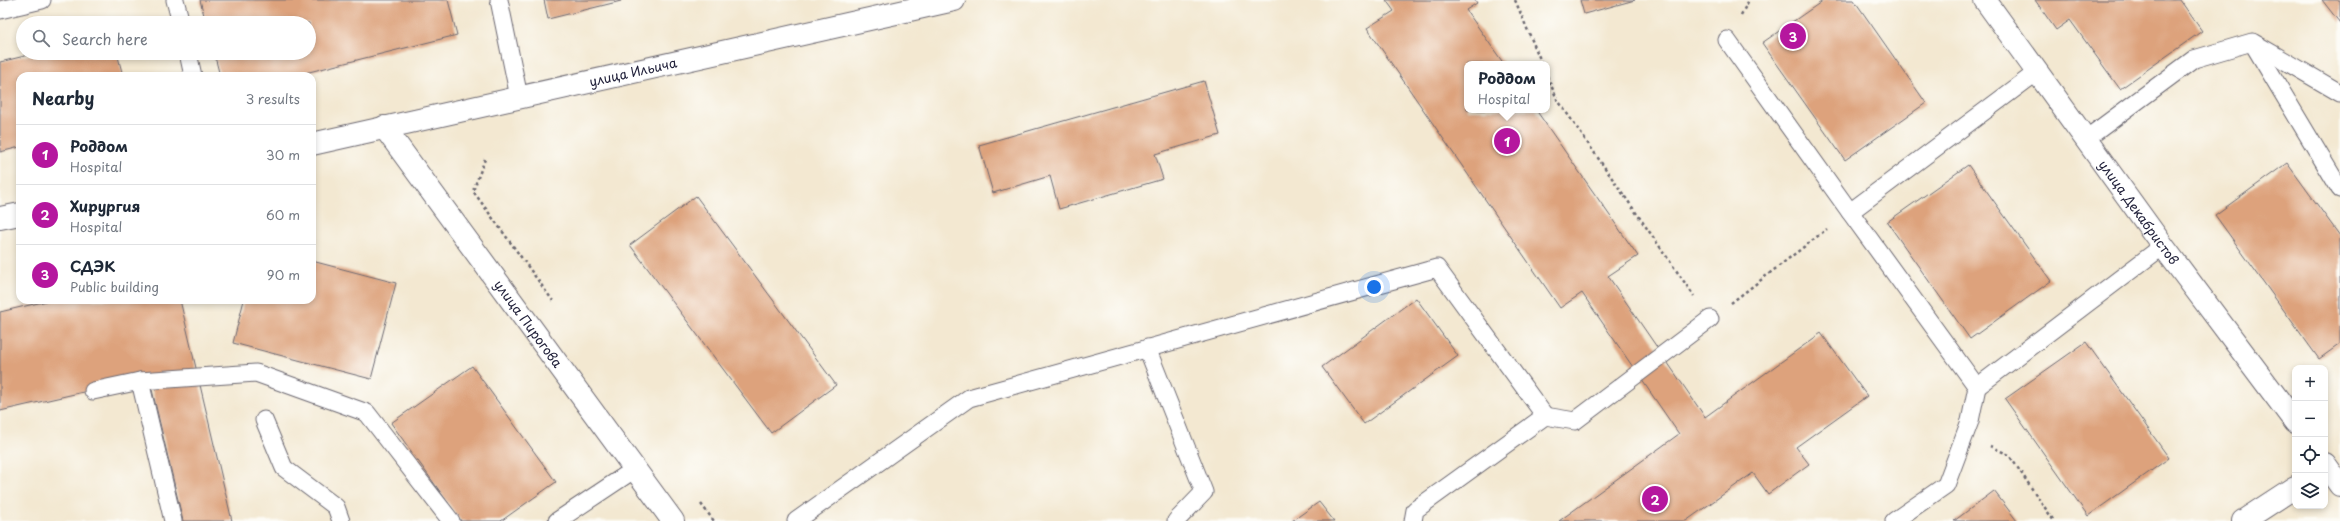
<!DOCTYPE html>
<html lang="en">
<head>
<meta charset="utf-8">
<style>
	body { margin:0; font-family:"Playpen Sans",sans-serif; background:#f6f6f7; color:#1f2937 }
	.controls { position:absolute; right:12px; bottom:12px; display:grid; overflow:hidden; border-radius:8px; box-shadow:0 2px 6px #0003 }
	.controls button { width:36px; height:36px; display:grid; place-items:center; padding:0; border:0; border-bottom:1px solid #e0e1e3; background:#fff; color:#1f2937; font:20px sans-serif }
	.you { position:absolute; left:1374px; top:287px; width:14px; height:14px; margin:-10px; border:3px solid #fff; border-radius:50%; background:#1a73e8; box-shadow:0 0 0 6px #1a73e833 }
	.badge { display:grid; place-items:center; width:26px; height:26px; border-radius:50%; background:#b5179e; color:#fff; font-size:13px; font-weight:700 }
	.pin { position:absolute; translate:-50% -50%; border:2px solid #fff; box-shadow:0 1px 4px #0006 }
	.popup { position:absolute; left:1464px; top:61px; width:86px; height:52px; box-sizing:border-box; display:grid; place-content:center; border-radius:8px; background:#fff; filter:drop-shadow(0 1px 3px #0005); font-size:13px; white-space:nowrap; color:#747a83 }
	.popup b { font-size:15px; color:#1f2937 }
	.popup::after { content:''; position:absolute; left:50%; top:100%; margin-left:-8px; border:8px solid transparent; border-top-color:#fff }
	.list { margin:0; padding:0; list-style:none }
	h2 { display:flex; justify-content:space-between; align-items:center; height:52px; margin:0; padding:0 16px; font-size:17px }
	h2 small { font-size:13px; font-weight:400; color:#747a83 }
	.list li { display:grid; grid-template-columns:26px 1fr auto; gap:12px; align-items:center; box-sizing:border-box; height:60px; padding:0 16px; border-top:1px solid #e0e1e3 }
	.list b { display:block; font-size:15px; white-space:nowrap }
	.list p { margin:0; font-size:13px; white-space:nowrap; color:#747a83 }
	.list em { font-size:13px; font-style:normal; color:#747a83 }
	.icon { flex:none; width:22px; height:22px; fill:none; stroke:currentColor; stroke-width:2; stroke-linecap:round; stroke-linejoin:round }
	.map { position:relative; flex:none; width:2340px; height:521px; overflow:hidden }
	.search { position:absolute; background:#fff; box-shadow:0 2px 6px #0003; left:16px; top:16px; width:300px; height:44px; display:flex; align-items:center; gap:10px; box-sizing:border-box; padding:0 14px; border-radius:22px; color:#747a83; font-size:15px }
	.panel { position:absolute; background:#fff; box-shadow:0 2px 6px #0003; left:16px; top:72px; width:300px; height:232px; border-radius:12px }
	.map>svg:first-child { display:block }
	.building { fill:#dda27b }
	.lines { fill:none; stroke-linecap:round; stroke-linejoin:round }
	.lane-casing { stroke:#6b6770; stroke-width:19 }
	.street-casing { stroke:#6b6770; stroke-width:24 }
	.secondary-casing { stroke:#6b6770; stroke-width:24 }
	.path { stroke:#6b6770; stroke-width:2.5; stroke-dasharray:3 3; stroke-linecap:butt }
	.lane { stroke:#fff; stroke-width:17 }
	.street { stroke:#fff; stroke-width:22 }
	.secondary { stroke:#fff; stroke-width:22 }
	.labels { text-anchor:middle; stroke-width:3.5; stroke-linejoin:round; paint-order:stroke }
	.street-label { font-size:13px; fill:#22223b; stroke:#fdfcf7 }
</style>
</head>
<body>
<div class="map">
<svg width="2340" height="521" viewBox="0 0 2340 521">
	<rect width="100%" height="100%" fill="#fdfcf7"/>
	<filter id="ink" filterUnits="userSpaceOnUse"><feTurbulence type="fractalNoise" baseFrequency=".025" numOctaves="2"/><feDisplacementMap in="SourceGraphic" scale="8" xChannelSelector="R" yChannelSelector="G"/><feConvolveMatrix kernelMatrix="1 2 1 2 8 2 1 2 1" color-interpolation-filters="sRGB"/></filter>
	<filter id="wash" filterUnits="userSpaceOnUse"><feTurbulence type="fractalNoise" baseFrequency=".012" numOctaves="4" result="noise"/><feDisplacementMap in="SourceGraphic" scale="16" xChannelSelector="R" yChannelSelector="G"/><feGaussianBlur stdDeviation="0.9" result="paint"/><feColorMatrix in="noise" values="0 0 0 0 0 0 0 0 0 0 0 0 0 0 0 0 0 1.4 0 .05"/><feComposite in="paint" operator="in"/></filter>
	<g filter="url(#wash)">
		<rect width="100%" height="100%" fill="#f3e8d1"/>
		<g id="blocks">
			<g class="building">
				<path d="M200,0H448L457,35L293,76H220L214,53H309V23H206Z"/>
				<path d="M544,0H621V1L548,19Z"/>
				<path d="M1386,0H1475L1477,3L1466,10L1504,64H1467V110H1536L1638,256L1608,276L1705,417L1821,333L1867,396L1796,447L1809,464L1768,494L1753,473L1686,521H1559L1679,434L1582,293L1560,308L1367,28L1394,11Z"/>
				<path d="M1580,0H1635L1584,14Z"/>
				<path d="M1824,0H1854L1926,103L1845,160L1762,43Z"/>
				<path d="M2035,0H2180L2202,31L2120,89L2070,20L2056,30Z"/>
				<path d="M2322,0H2340V23Z"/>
				<path d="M37,53H117L123,76H20V147L0,152V62Z"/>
				<path d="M1204,81L1220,135L1155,154L1163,179L1059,209L1050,176L993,193L979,145Z"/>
				<path d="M2287,163L2340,236V344L2319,359L2215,215Z"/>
				<path d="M1968,165L2051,281L1970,339L1887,222Z"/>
				<path d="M696,196L836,385L771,433L630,245Z"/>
				<path d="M312,261L396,283L371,379L233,343L244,300H312Z"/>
				<path d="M1416,298L1458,356L1364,424L1322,367Z"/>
				<path d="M51,300H180L232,521H183L149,377L0,411V312Z"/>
				<path d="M2086,342L2169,458L2088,516L2005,399Z"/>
				<path d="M472,366L556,482L501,521H461L391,423Z"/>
				<path d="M1994,491L2017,521H1954Z"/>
				<path d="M1319,502L1334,521H1292Z"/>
			</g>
		</g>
	</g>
	<g filter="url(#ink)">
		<use href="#blocks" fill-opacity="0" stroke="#6b6770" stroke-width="1"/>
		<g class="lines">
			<g class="lane-casing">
				<g id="lane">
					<path d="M175,0L181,23"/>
					<path d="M499,0L519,97"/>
					<path d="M0,10L42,0"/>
					<path d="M1727,40L1850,212"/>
					<path d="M2254,43L2340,93"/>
					<path d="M188,53L193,76"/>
					<path d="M2037,72L1850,212L1977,387L2163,246"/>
					<path d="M2086,139L2194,59L2252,42L2340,189"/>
					<path d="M1147,348L1204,492L1176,521"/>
					<path d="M93,391L140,381"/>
					<path d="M1545,416L1575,421L1710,319"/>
					<path d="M264,420L284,468L336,507L341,521"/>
					<path d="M173,521L140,381L256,373L367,413L451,521"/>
					<path d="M557,521L635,469"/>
					<path d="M796,521L969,398L1437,268L1545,416L1415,510L1413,521"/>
					<path d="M1894,521L1946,485L1970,421L1977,387"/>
				</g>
			</g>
			<g class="street-casing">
				<g id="street">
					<path id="s1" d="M384,127L673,521"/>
				</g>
			</g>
			<g class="secondary-casing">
				<g id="secondary">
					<path id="s2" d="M1985,0L2163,246L2295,422"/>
					<path id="s3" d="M312,144L954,0"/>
					<path d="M0,218L20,214"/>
					<path d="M2325,464L2340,485"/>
					<path d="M2243,521L2295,487"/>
				</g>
			</g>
			<g class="path">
				<path d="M1515,0L1542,64"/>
				<path d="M1741,15L1749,0"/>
				<path d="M1547,76L1557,99L1694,296"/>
				<path d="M485,159L473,191L553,301"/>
				<path d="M1731,303L1827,229"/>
				<path d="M1990,446L2009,455L2054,521"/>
				<path d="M701,504L714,521"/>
			</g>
			<use href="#lane" class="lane"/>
			<use href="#street" class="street"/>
			<use href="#secondary" class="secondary"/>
		</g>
	</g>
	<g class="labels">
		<g class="street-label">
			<text dy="5" stroke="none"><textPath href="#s3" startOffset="329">улица Ильича</textPath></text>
			<text dy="5" stroke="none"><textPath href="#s2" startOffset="262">улица Декабристов</textPath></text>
			<text dy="5" stroke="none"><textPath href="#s1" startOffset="244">улица Пирогова</textPath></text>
		</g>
	</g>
</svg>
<div class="controls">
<button>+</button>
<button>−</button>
<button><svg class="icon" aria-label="locate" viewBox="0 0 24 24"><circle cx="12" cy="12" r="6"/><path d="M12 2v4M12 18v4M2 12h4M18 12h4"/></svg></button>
<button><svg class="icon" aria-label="layers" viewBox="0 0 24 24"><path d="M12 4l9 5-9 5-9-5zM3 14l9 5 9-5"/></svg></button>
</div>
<div class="you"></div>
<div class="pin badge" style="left:1507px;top:141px">1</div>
<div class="popup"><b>Роддом</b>Hospital</div>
<div class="pin badge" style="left:1655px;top:499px">2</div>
<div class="pin badge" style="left:1793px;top:36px">3</div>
<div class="search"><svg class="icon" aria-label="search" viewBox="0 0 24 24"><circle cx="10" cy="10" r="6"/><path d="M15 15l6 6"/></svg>Search here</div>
<section class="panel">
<h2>Nearby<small>3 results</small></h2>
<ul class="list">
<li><span class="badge">1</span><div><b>Роддом</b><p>Hospital</p></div><em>30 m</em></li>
<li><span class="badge">2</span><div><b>Хирургия</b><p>Hospital</p></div><em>60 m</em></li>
<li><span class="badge">3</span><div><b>СДЭК</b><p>Public building</p></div><em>90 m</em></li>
</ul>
</section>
</div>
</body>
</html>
